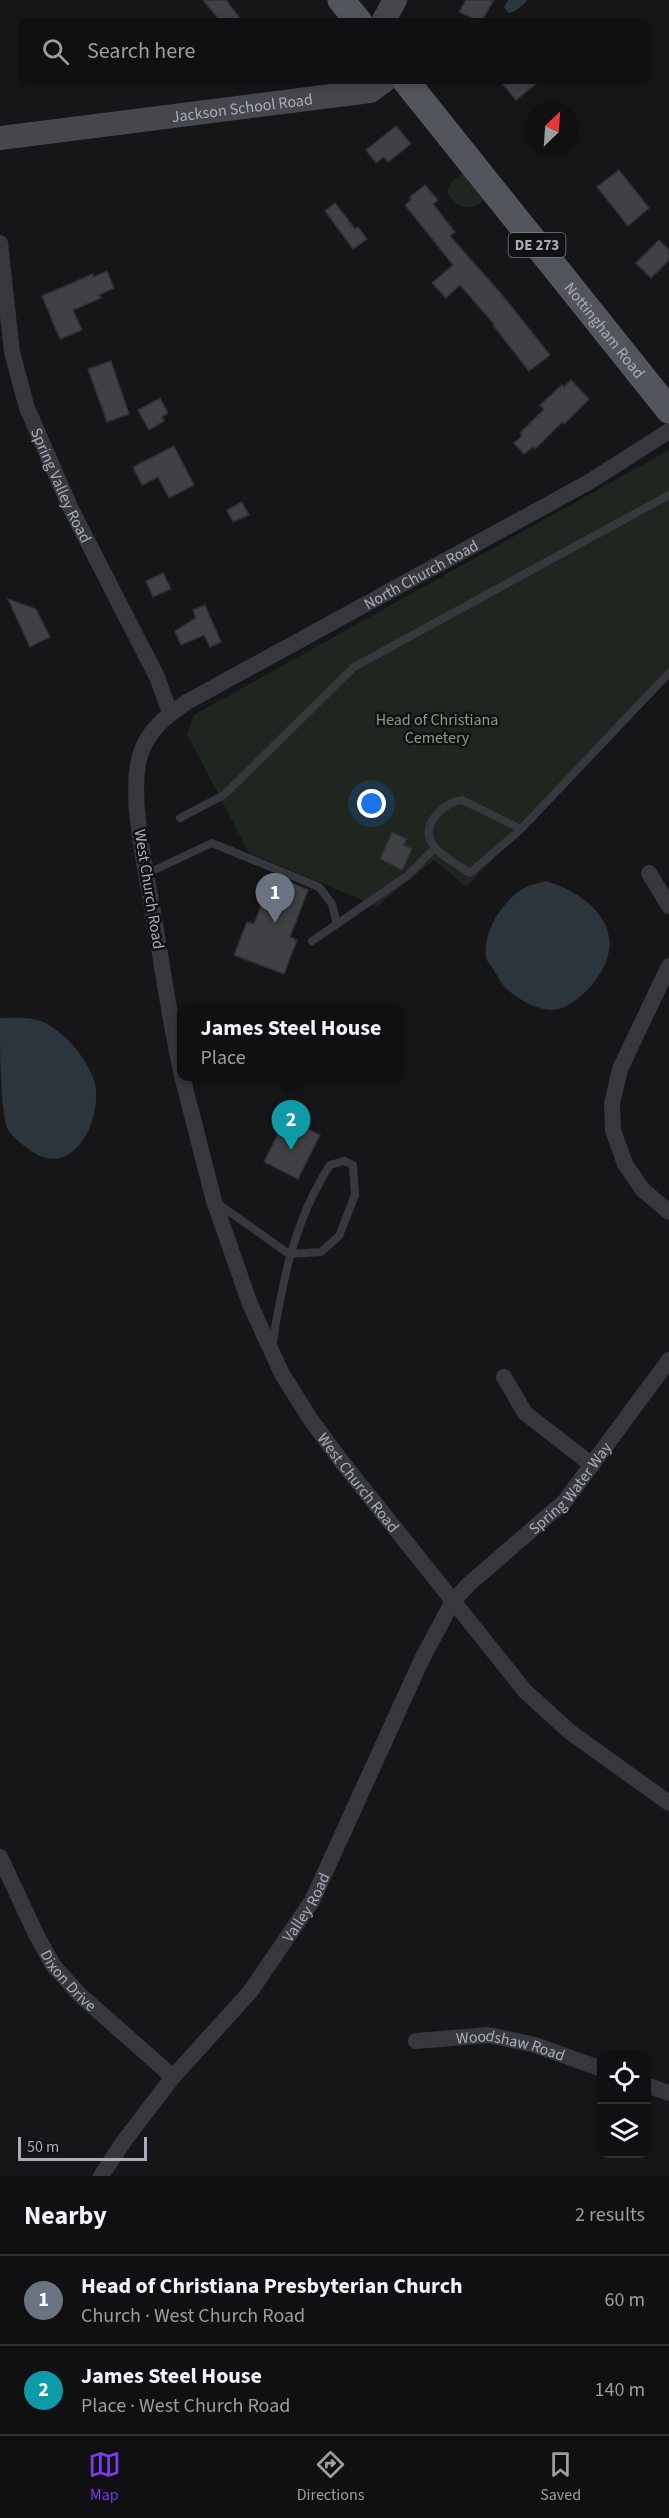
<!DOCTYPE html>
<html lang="en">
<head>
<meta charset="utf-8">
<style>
	body { margin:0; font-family:"Source Sans 3",sans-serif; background:#19191b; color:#f1f3f6 }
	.controls { position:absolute; right:18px; bottom:18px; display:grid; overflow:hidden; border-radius:12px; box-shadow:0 3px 9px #0003 }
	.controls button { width:54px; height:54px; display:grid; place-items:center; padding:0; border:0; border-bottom:2px solid #303032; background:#101012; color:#f1f3f6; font:30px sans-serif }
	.compass { position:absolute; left:525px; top:102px; width:54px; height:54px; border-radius:50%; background:#101012; box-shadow:0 3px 9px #0003; rotate:25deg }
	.scale { position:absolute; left:18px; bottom:15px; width:129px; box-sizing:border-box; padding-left:6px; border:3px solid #a8adb8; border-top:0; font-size:16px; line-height:21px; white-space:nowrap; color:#a8adb8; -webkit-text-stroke:4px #111113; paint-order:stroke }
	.you { position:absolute; left:372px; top:804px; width:21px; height:21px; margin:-15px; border:4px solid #fff; border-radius:50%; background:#1a73e8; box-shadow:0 0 0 9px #1a73e833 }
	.badge { display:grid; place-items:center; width:39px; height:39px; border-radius:50%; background:#7c3aed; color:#fff; font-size:20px; font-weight:700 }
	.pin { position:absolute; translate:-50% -50px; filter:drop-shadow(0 2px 3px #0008) }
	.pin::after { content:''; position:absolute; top:32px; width:21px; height:18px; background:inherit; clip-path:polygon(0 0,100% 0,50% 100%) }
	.popup { position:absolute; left:177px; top:1003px; width:228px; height:78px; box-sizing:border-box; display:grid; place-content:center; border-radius:12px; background:#101012; filter:drop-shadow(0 2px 4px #0005); font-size:20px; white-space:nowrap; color:#9c9d9f }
	.popup b { font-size:22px; color:#f1f3f6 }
	.popup::after { content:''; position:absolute; left:50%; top:100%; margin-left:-12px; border:12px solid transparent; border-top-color:#101012 }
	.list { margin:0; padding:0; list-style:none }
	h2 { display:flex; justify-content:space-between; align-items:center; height:78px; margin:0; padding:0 24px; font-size:26px }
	h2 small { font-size:20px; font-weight:400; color:#9c9d9f }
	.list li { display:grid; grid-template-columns:39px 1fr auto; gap:18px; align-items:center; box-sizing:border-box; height:90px; padding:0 24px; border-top:2px solid #303032 }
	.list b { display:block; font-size:22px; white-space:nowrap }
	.list p { margin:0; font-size:20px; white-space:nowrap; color:#9c9d9f }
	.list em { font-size:20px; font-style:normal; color:#9c9d9f }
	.icon { flex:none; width:33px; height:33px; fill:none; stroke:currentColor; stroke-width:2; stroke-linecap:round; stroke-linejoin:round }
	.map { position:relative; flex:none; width:669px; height:2176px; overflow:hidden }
	.search { position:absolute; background:#101012; box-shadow:0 3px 9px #0003; left:18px; right:18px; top:18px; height:66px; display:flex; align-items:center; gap:15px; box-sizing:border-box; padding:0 21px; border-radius:12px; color:#9c9d9f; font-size:22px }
	.sheet { height:258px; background:#101012 }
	nav { display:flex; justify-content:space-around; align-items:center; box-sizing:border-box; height:84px; border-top:2px solid #303032; background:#101012; font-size:16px; color:#9c9d9f }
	nav a { display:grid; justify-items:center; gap:3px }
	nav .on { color:#7c3aed }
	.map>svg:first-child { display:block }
	.green { fill:#1e261f }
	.water { fill:#2c353c }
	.building { fill:#404145; stroke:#303034; stroke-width:1.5 }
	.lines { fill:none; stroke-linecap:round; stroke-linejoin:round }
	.lane { stroke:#37383d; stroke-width:8 }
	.street { stroke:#37383d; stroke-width:16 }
	.secondary { stroke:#45474d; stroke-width:24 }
	.primary { stroke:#53555c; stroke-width:27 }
	.labels { text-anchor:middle; stroke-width:5; stroke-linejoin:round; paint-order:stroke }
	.shield { fill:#111113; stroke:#7b7e86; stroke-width:1.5 }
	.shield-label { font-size:15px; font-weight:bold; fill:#a8adb8 }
	.street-label { font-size:16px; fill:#a8adb8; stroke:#111113 }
	.park-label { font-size:16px; fill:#7fa381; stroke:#111113 }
</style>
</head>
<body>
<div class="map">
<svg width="669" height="2176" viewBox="0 0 669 2176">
	<rect width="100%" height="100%" fill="#161618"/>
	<g class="green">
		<path d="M463,173L484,200C470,213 454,208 447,191L452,181Z"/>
		<path d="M669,450V679L466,887L434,860L377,906L249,853L187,734L194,715Z"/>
	</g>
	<g class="water">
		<path d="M508,0H527C525,5 513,13 508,13L504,7Z"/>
		<path d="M546,881C590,894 631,931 597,978C590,989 572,1006 559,1009C542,1013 518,1000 506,988C500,982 497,975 493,969C490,964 487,962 486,957C482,932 505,896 528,886C533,884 540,883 546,881Z"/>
		<path d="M0,1018C12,1018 25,1017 37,1020C45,1021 53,1028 60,1033C75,1044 95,1072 96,1090C99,1127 70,1180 30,1150C22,1144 12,1137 7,1128C0,1104 0,1046 0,1018Z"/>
	</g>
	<g class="building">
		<path d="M203,0H226L243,22H221Z"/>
		<path d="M466,0H494L481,22L459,12Z"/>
		<path d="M499,80H541L516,100Z"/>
		<path d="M396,126L411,144L388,162L384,157L376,163L366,150Z"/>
		<path d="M619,170L649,208L628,226L597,187Z"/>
		<path d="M425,185L438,200L433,204L455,232L450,236L504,297L550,355L529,371L493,325L494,324L460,285L446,298L432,283L453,265L405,205L411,200L410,197Z"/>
		<path d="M335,203L355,229L358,227L367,239L353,249L325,211Z"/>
		<path d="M659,240L669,250V260L651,278L636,263Z"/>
		<path d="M107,271L114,288L99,295L101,298L73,310L82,330L60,339L42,296L93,274V277Z"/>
		<path d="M111,361L129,414L107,422L88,369Z"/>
		<path d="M571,380L589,399L564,424L562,422L535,449L533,447L524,454L514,443L522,436L520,433L544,409L540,405L562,385L564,387Z"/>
		<path d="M160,398L168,413L162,417L164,421L149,430L138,410Z"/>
		<path d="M174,446L194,485L169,498L158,477L142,485L133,467Z"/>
		<path d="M242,502L249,515L233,522L227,510Z"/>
		<path d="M163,573L171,589L153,597L146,581Z"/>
		<path d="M8,599L36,609L50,637L30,647Z"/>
		<path d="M205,605L221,642L210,647L204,635L181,645L175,631L196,618L193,610Z"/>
		<path d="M392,832L407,839L404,845L412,849L402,870L380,859Z"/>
		<path d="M273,875L308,890L290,937L297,940L284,974L234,955L247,922L254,924Z"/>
		<path d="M296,1123L320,1135L298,1179L264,1162L278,1134L288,1139Z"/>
	</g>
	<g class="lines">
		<g class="lane">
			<path d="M180,818L224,795L354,667L669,495"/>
			<path d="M521,829L462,800C452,801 445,806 438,813C411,842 449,859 470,873L521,829L669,673"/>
			<path d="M146,874L212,843L319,887L332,904L337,924"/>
			<path d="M312,941L407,876L435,848"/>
			<path d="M217,1203L289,1254L321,1252L339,1236L355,1195L353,1165L344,1161L330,1165C294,1220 282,1283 272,1347"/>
		</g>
		<g class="street">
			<path id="s1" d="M0,243L12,352L27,408L71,509L157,677L170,713"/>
			<path d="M649,873L669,906"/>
			<path d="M669,966L620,1069L612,1104L613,1130L625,1164L643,1190L669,1212"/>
			<path id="s2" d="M182,1075C170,1023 163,970 154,918C147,875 128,796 140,756C147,731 166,716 187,702L589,482L669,431"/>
			<path id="s3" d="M182,1076L214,1201L250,1304L282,1374L311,1420L342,1462L525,1691L570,1732L669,1803"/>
			<path d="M504,1377L525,1413L592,1465"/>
			<path id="s4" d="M0,1857L36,1934L53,1965L79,1994L173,2077"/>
			<path id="s5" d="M416,2041L489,2035L535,2045L602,2069"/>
			<path d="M646,2085L669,2093"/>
			<path id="s6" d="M101,2176L124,2141L173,2077L250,1992L312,1901L422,1659L453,1601L469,1584L565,1501L669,1360"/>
		</g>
		<g class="secondary">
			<path d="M383,22L395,0"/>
			<path id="s7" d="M0,138L370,91L385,80"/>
		</g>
		<g class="primary">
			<path d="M341,0L359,22"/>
			<path id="s8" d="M405,80L669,410"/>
		</g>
	</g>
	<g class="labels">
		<rect class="shield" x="508.5" y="233" width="57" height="24" rx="4.5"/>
		<g class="shield-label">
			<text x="537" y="250">DE 273</text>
		</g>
		<g class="street-label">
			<text dy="6" stroke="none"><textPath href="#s7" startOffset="244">Jackson School Road</textPath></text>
			<text dy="6" stroke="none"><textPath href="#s8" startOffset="320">Nottingham Road</textPath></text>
			<text dy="6" stroke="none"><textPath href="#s1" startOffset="252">Spring Valley Road</textPath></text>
			<text dy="6" stroke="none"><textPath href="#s2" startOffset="663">North Church Road</textPath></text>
			<text transform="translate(150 889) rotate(81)" y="6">West Church Road</text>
			<text dy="6" stroke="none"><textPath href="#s3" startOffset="448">West Church Road</textPath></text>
			<text dy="6" stroke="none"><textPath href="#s6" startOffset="842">Spring Water Way</textPath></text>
			<text dy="6" stroke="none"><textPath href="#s6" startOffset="339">Valley Road</textPath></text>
			<text dy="6" stroke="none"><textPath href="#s4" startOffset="142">Dixon Drive</textPath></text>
			<text dy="6" stroke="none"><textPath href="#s5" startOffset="96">Woodshaw Road</textPath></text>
		</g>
		<g class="park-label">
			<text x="437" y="725">Head of Christiana<tspan x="437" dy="18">Cemetery</tspan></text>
		</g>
	</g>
</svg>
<div class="controls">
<button><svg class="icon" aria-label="locate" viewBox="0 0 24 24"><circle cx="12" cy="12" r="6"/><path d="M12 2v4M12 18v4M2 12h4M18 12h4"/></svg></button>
<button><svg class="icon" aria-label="layers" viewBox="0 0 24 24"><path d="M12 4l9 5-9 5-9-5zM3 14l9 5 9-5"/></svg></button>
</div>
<svg class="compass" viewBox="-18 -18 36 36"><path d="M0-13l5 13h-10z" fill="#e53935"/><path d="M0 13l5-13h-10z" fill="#9c9d9f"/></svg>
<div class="scale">50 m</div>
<div class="you"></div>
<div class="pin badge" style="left:275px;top:923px;background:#6b7280">1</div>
<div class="pin badge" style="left:291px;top:1150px;background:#0f9aa8">2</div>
<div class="popup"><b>James Steel House</b>Place</div>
<div class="search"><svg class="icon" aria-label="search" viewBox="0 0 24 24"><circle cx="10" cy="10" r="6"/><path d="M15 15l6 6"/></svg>Search here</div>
</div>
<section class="sheet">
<h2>Nearby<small>2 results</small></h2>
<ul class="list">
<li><span class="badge" style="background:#6b7280">1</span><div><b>Head of Christiana Presbyterian Church</b><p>Church · West Church Road</p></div><em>60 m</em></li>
<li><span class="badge" style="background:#0f9aa8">2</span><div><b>James Steel House</b><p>Place · West Church Road</p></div><em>140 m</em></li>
</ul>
</section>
<nav>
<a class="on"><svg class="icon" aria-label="map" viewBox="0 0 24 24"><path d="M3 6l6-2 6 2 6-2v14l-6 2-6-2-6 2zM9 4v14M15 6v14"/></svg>Map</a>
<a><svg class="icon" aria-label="directions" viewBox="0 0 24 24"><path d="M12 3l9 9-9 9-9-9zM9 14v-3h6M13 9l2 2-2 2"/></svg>Directions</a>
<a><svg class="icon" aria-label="saved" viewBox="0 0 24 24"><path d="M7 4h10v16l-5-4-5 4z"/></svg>Saved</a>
</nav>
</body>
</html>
